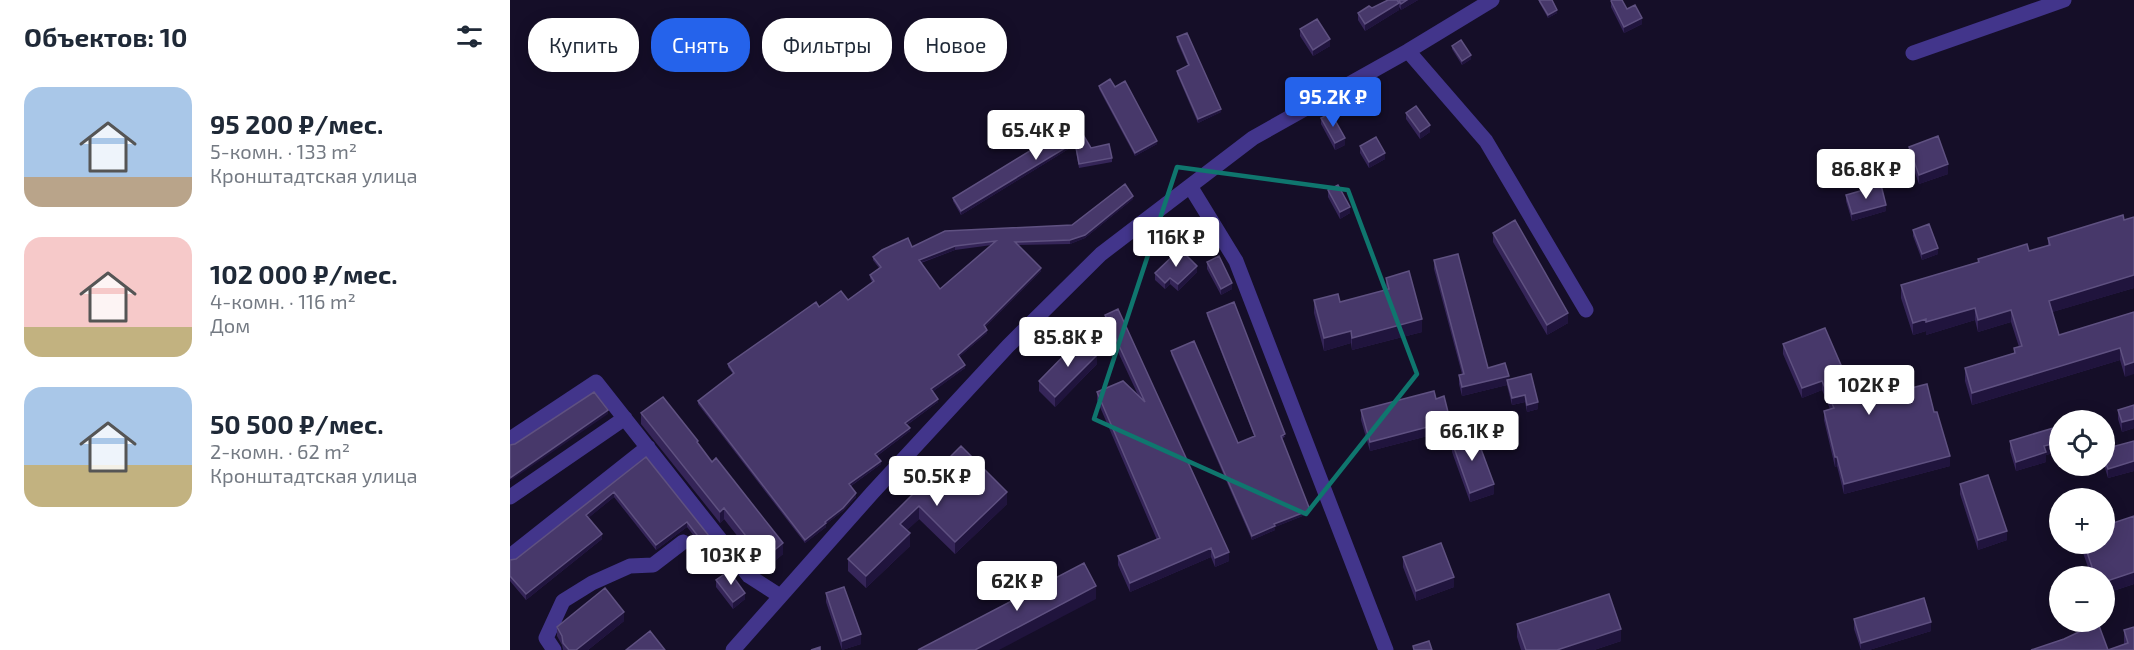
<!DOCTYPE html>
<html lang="ru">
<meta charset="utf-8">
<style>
body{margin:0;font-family:"Exo 2",sans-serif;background:#f6f6f7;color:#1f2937;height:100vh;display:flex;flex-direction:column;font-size:22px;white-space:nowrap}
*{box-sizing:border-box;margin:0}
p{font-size:20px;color:#747a83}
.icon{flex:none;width:33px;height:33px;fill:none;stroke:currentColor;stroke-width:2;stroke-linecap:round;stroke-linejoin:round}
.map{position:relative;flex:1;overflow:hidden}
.sheet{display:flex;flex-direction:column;background:#fff;width:510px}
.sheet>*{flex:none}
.banner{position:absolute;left:18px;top:18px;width:570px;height:54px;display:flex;gap:12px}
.buttons{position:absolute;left:1539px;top:410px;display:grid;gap:12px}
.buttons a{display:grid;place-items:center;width:66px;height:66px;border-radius:50%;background:#fff;box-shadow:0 3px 15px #0003;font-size:30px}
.price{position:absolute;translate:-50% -51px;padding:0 14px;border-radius:6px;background:#fff;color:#222;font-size:20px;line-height:39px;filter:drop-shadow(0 2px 3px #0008)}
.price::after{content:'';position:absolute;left:50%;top:36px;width:18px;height:14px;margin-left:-9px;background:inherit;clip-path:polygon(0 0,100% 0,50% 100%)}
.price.active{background:#2563eb;color:#fff}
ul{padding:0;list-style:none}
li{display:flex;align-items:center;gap:18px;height:150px;padding:0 24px}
li span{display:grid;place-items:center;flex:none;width:168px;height:120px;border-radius:18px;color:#555}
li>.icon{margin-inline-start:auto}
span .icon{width:72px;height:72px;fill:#fffc;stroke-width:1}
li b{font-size:26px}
h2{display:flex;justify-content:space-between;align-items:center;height:72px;padding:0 24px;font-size:26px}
.chip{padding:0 21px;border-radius:24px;background:#fff;box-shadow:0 3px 15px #0003;font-size:21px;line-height:54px}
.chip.active{background:#2563eb;color:#fff}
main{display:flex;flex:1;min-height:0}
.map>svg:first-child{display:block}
</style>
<main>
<section class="sheet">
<h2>Объектов: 10<svg class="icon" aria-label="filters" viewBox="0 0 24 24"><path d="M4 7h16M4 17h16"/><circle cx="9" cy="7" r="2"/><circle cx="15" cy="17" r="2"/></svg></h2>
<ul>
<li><span style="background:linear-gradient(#a9c7e8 75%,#b9a48a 0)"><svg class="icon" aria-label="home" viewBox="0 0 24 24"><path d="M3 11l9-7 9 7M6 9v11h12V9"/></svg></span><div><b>95 200 ₽/мес.</b><p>5-комн. · 133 m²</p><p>Кронштадтская улица</p></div></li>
<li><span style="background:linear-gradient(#f6c9c9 75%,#c2b280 0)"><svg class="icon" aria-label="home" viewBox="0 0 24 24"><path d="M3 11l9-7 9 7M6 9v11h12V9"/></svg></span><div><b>102 000 ₽/мес.</b><p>4-комн. · 116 m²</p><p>Дом</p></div></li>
<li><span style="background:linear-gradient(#a9c7e8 65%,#c2b280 0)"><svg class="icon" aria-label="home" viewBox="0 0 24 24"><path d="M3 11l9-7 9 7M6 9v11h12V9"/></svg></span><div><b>50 500 ₽/мес.</b><p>2-комн. · 62 m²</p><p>Кронштадтская улица</p></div></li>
</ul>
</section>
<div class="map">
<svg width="1624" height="650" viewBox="0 0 1624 650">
<rect width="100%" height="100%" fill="#150e28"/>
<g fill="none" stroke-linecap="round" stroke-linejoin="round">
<path stroke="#42358b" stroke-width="15" d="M898,51L976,141L1076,310
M1403,53L1554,0
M680,186L726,261L876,650
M0,439L86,382L239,576L270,596
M0,497L115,418
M0,556L138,447
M44,650L36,638L53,601L82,583L120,566L143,565L173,542
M223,650L363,492L498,346L591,254L743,138L898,51L982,0"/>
</g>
<path fill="#352558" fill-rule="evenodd" d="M878,0H908L891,10L889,7V10L855,31L848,20V13L862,8Z
M1029,0H1042L1047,13L1038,18L1029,2Z
M1101,1L1117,9L1132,24L1114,33L1101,7Z
M790,29L820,46L803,56L790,36Z
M667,37L711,112L688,123L667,74V71L678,66L667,41Z
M942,46L961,59L952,65L942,49Z
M589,86L605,87L647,144L625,156L589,89Z
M896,113L920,132L910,139L896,119Z
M811,118L835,145L825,150L811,124Z
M548,120L581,148L602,158V162L569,168L565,145L451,215L443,201V198L552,131L548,124Z
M850,146L875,159L859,168L850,153Z
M1399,147L1438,174L1409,184L1399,156Z
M818,190L840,213L830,219L818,197Z
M1336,195L1376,211L1342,221L1336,201Z
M623,199L575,238L560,244L508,245L531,271L475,327L477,333L449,357L455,368L422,392L428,402L397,425L400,431L367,456L371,464L341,486L346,497L333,511L316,524V527L295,543L188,404V401L223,374L218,367V364L309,307L338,300L362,282L360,278V275L369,268L363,260V257L402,247L562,225ZM482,245L430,289L411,263L445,250Z
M1624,217V288L1542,312L1549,335L1624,312L1615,377L1610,360L1462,405L1455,381V368L1504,353V348L1509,347L1501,322L1468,332L1465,320L1416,335V331L1403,335L1391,298V285L1468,262V259L1519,251L1538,246V238Z
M1403,230L1428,254L1412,260L1403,236Z
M983,233L1058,323L1037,335L983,242Z
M924,260L978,368L999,380L1028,409L1017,412L1015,402L1002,405L997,385L952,396L949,384V375L952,374L924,269Z
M697,262L722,289L711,295L697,269Z
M687,272L668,291L660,284L655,289L645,280V273Z
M876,278L912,332L842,350L841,343L814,351L804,313V300L830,302L876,290Z
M697,313L775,437L772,438L800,513L765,527V530L742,540L661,354V351L728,443L744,436L697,316Z
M595,315L719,561L705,567L701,557L620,592L608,565V556L647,540L587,400V392L628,395L595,324Z
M1273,344L1347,402L1424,412L1440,466L1334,494L1327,466L1325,467L1314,420V411L1320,409L1312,390L1292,398L1273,354Z
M587,364L545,407L529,391V381Z
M926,399L939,425L933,427V432L860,451L851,420V410Z
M1624,405V428L1612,432L1608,419V410Z
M131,413L188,444L273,554L254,570L214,519L210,523L131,424Z
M1550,426V451L1536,455V462L1506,471L1500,451V441Z
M942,438L984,494L960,502L942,452Z
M1624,441V471L1598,478L1594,465V449Z
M451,446L497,504L445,554L409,519L397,530L400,546L356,588L338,571V559Z
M136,457L223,572L220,573L235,599L223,609L206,587V580L214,574L177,527L146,550L104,497L78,518L92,539L16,600L0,581V560L6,559Z
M1450,484L1497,540L1468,550L1450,494Z
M1624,516V584L1594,594V576H1581L1571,547V543H1594Z
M893,557L944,587L906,601L893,567Z
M316,593L351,644L332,650L316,602Z
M1344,619L1421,631L1359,650H1351L1344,629Z
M114,621L78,650H53L52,645L47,636V627Z
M1007,624L1111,641L1084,650H1011L1007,637Z
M1614,630L1624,650H1598L1614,644Z"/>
<path fill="#20143d" d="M897,0H908L891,10V4Z
M889,3V10L855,31V24Z
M1047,10V13L1038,18V15Z
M1132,18V24L1114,33V27Z
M820,39V46L803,56V50Z
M961,55V59L952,65V61Z
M711,109V112L688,123V119Z
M920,125V132L910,139V132Z
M835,138V145L825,150V143Z
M647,141V144L625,156V153Z
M565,142V145L451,215V211Z
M875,153V159L859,168V162Z
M1438,164V174L1409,184V175Z
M623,196V199L575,238L560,244V240Z
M1376,205V211L1342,221V214Z
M840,207V213L830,219V212Z
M445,246V250L409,263V260Z
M1428,248V254L1412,260V254Z
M687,266V272L668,291V284Z
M531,268V271L474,328V325Z
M1624,275V288L1539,313V301Z
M660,278V284L655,289V283Z
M722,283V289L711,295V289Z
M1465,308V320L1416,335V322Z
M1501,310V322L1468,332V320Z
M1058,313V323L1037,335V325Z
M912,319V332L842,350V338Z
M1416,319V331L1403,335V323Z
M477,330V333L448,358V355Z
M841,331V343L814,351V338Z
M1610,348V360L1462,405V393Z
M587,355V364L545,407V397Z
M1624,362V374L1615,377V365Z
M455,365V368L421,393V389Z
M999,376V385L997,380V385L952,396V387Z
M1312,381V390L1292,398V388Z
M1015,395V402L1002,405V398Z
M428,399V402L395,426V423Z
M1028,402V409L1017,412V405Z
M98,410V414L0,481V478Z
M939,416V425L933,427V432L860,451V442Z
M1624,419V428L1612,432V422Z
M400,428V431L365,457V454Z
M1550,442V451L1536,455V462L1506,471V462L1534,446Z
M1440,456V466L1334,494V484Z
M1325,457H1327V466L1325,467Z
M371,461V464L339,487V484Z
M1624,461V471L1598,478V469Z
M984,484V494L960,502V493Z
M104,492V497L76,520V515Z
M497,492V504L445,554V542Z
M346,493V497L333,511L316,524V527L295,543V540Z
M409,506V519L390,537V524Z
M214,508V519L210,523V512Z
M800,510V513L765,527V530L742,540V536L764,524Z
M177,522V527L146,550V545Z
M1497,531V540L1468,550V540Z
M400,533V546L356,588V576Z
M92,534V539L16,600V594Z
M273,543V554L254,570V559Z
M701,548V557L620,592V583Z
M719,552V561L705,567V558Z
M223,566V572L215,577V571Z
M1624,572V584L1594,594V582Z
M944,577V587L906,601V591Z
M586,586V599L489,650H465Z
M235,593V599L223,609V602Z
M114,612V621L78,650H66Z
M1421,622V631L1359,650H1351V643Z
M1111,629V641L1084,650H1047Z
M351,634V644L332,650V641Z"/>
<path fill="#47386a" stroke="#5f5181" stroke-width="1.5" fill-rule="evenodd" d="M878,0H887L889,3L855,24L848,13L859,6L862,8Z
M889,0H897L891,4Z
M1029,0H1042L1047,10L1038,15Z
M1102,0H1112L1117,9L1125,5L1132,18L1114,27L1101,1Z
M807,19L820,39L803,50L790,29Z
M677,33L711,109L688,119L667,71L679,65L667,37Z
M951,40L961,55L952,61L942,46Z
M600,79L605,87L615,81L647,141L625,153L589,86Z
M906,106L920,125L910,132L896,113Z
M560,113L581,148L599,144L602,158L569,164L565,142L451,211L443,198L554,130L548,120Z
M821,113L835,138L825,143L811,118Z
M1428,136L1438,164L1409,175L1399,147Z
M866,137L875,153L859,162L850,146Z
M615,184L623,196L575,235L560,240L505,242L531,268L474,325L477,330L448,355L455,365L421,389L428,399L395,423L400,428L365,454L371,461L339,484L346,493L333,508L315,522L316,523L295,540L188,401L224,373L218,364L306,302L309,307L331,291L338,300L364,281L360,275L371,267L363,257L372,250L398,238L402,247L435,231L562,225ZM486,241L430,289L409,260L445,246Z
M828,185L840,207L830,212L818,190Z
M1371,185L1376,205L1342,214L1336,195Z
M1613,215L1614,220L1624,217V275L1539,301L1549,335L1624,312V362L1615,365L1610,348L1462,393L1455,368L1505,353L1504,348L1512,346L1501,310L1468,320L1465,308L1416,322V319L1403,323L1391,285L1469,262L1468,259L1517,244L1519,251L1540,245L1538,238Z
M1005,220L1058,313L1037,325L983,233Z
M1419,224L1428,248L1412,254L1403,230Z
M670,249L687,266L668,284L660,278L655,283L645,273Z
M948,254L978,368L995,363L999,376L952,387L949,375L954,374L924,260Z
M709,256L722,283L711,289L697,262Z
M899,271L912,319L842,338L841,331L814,338L804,300L828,294L830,302L879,289L876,278Z
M724,302L775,434L771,436L800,510L764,524L765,526L742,536L661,351L684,341L728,443L745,436L697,313Z
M608,309L719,552L705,558L701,548L620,583L608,556L650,538L587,392L613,381L635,402L595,315Z
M1315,328L1347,402L1417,384L1424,412H1427L1440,456L1334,484L1327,457H1325L1314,411L1324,408L1312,381L1292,388L1273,344Z
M571,338L587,355L545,397L529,381Z
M1021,374L1028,402L1017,405L1015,395L1002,398L997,380Z
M924,391L926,399L934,396L939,416L932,418L933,423L860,442L851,410Z
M84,392L98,410L0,478V445L5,444Z
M153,397L188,441L187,442L202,462L206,458L273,543L254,559L214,508L210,512L131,413Z
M1624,405V419L1612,422L1608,410Z
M1581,416L1582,420H1568Z
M1550,426V442L1534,446L1536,452L1506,462L1500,441Z
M964,430L984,484L960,493L942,442V438Z
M1624,441V461L1598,469L1594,458V449Z
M451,446L497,492L445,542L409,506L390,524L400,533L356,576L338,559Z
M136,457L223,566L215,571L177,522L146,545L104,492L76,515L92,534L16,594L0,576V560L6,559Z
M1478,475L1497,531L1468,540L1450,484Z
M1624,516V572L1594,582V576H1585L1574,543H1594V526Z
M931,543L944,577L906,591L893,557Z
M574,563L586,586L465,650H408Z
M219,571L235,593L223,602L206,580Z
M334,587L351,634L332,641L316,593Z
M95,588L114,612L66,650H59L53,643L52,636L47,627Z
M1099,594L1111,629L1047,650H1016L1007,624Z
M1414,598L1421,622L1351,643L1344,619Z
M1588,623L1598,650L1618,643L1614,630L1624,627V650H1521L1554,639Z
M140,631L155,650H116Z
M919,641L922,650H904L903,646Z
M310,647V650H301Z"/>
<path fill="none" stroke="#0f766e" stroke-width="4.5" stroke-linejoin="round" d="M667,167L838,190L907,374L796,514L584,419Z"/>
</svg>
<div class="buttons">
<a><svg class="icon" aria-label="locate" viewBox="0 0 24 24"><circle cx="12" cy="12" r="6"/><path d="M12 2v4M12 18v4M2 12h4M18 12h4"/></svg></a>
<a>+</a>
<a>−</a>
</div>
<b class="price active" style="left:823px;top:128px">95.2K ₽</b>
<b class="price" style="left:526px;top:161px">65.4K ₽</b>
<b class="price" style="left:1356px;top:200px">86.8K ₽</b>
<b class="price" style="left:666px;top:268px">116K ₽</b>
<b class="price" style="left:558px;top:368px">85.8K ₽</b>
<b class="price" style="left:1359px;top:416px">102K ₽</b>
<b class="price" style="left:962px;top:462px">66.1K ₽</b>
<b class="price" style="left:427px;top:507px">50.5K ₽</b>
<b class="price" style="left:221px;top:586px">103K ₽</b>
<b class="price" style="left:507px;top:612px">62K ₽</b>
<div class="banner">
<a class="chip">Купить</a>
<a class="chip active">Снять</a>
<a class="chip">Фильтры</a>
<a class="chip">Новое</a>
</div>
</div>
</main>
